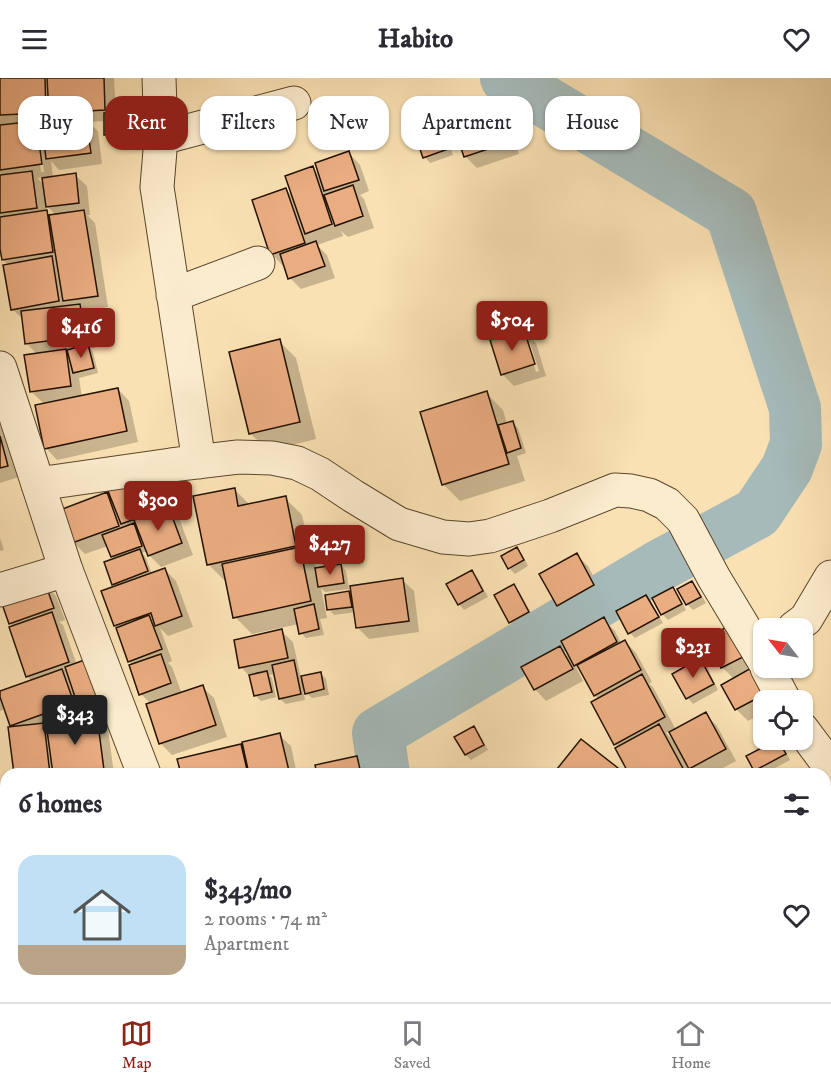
<!DOCTYPE html>
<meta charset="utf-8">
<style>
body{margin:0;font-family:"IM FELL DW Pica",serif;background:#f2f2f3;color:#2b2b33;height:100vh;display:flex;flex-direction:column;font-size:22px;white-space:nowrap}
*{box-sizing:border-box;margin:0}
p{font-size:20px;color:#7c7c81}
.icon{flex:none;width:33px;height:33px;fill:none;stroke:currentColor;stroke-width:2;stroke-linecap:round;stroke-linejoin:round}
.map{position:relative;flex:1;overflow:hidden}
.drawer{position:absolute;left:0px;top:690px;width:831px;height:234px;display:flex;flex-direction:column;background:#fff;border-radius:18px 18px 0 0;box-shadow:0 2px 4px #0004}
.drawer>*{flex:none}
.banner{position:absolute;left:18px;top:18px;width:795px;height:54px;display:flex;gap:12px}
.needle{width:39px;rotate:301deg}
.controls{position:absolute;left:753px;top:540px;display:grid;gap:12px}
.controls a{display:grid;place-items:center;width:60px;height:60px;border-radius:12px;background:#fff;box-shadow:0 2px 4px #0004;font-size:30px}
.price{position:absolute;translate:-50% -51px;padding:0 14px;border-radius:6px;background:#8f2418;color:#fff;font-size:20px;line-height:39px;filter:drop-shadow(0 2px 3px #0008)}
.price::after{content:'';position:absolute;left:50%;top:36px;width:18px;height:14px;margin-left:-9px;background:inherit;clip-path:polygon(0 0,100% 0,50% 100%)}
.price.selected{background:#222;color:#fff}
ul{padding:0;list-style:none}
li{display:flex;align-items:center;gap:18px;height:150px;padding:0 18px}
li+li{border-top:2px solid #e1e1e2}
li span{display:grid;place-items:center;flex:none;width:168px;height:120px;border-radius:18px;color:#555}
li>.icon{margin-inline-start:auto}
span .icon{width:72px;height:72px;fill:#fffc;stroke-width:1}
li b{font-size:26px}
h2{display:flex;justify-content:space-between;align-items:center;height:72px;padding:0 18px;font-size:26px}
.tag{padding:0 21px;border-radius:18px;background:#fff;box-shadow:0 2px 4px #0004;font-size:21px;line-height:54px}
.tag.selected{background:#8f2418;color:#fff}
header{display:flex;justify-content:space-between;align-items:center;height:78px;padding:0 18px;background:#fff;font-size:27px;font-weight:800}
.tab-bar{display:flex;justify-content:space-around;align-items:center;height:84px;border-top:2px solid #e1e1e2;background:#fff;font-size:16px;color:#7c7c81}
.tab-bar a{display:grid;justify-items:center;gap:3px}
.tab-bar .selected{color:#8f2418}
.map>svg:first-child{display:block}
</style>
<header><svg class="icon" aria-label="menu" viewBox="0 0 24 24"><path d="M4 6h16M4 12h16M4 18h16"/></svg>Habito<svg class="icon" aria-label="heart" viewBox="0 0 24 24"><path d="M12 20l-8-8c-3-5 5-10 8-4 3-6 11-1 8 4z"/></svg></header>
<div class="map">
<svg width="831" height="924" viewBox="0 0 831 924">
<rect width="100%" height="100%" fill="#fae1b3"/>
<filter id="stains"><feTurbulence type="fractalNoise" baseFrequency=".00333" numOctaves="4"/><feColorMatrix values="0 0 0 0 .2 0 0 0 0 .09 0 0 0 0 .02 0 0 0 .5 -.17"/></filter>
<radialGradient id="worn" r=".72"><stop offset=".6" stop-color="#630" stop-opacity="0"/><stop offset="1" stop-color="#630" stop-opacity=".3"/></radialGradient>
<path fill="#0003" fill-rule="evenodd" d="M0,0H114L116,36H126L131,42L132,61H111L106,56L105,43L88,44L98,53L102,86L59,92L51,83L53,100L75,97L87,108L90,137H87L95,145L108,229L85,233L91,239L95,270H90L93,274L98,295L79,300L82,319L118,311L129,323L138,364L57,382L46,370L45,327L31,313L38,277L26,265L24,242L12,231L9,187L3,182L0,160V98H3L0,95ZM36,55H39L44,94H41ZM44,99L45,108L37,100ZM46,127L56,137L50,138L47,135Z
M496,29L507,41L519,76L477,90L465,78Z
M437,41L442,47L453,77L430,85L425,79Z
M349,75L360,87L369,113L360,117L364,121L374,150L348,159L341,153L343,158L317,167L327,177L335,200L301,211L290,200L286,187L283,188L272,176L286,112L294,119L313,90L321,99Z
M524,253L536,265L546,298L514,308L502,296ZM527,265H530L539,293L536,294Z
M279,263L296,280L316,361L268,373L251,356Z
M486,315L503,332L507,346L512,344L518,350L526,375L517,378L525,403L460,423L443,406Z
M0,347L6,354L19,399L0,405Z
M145,401L157,413L164,433L169,431L180,443L193,477L161,489L149,477L147,473L142,475L145,478L152,496L164,491L176,503L193,549L168,558L160,550L172,583L168,585L172,589L182,616L202,609L214,620L227,659L172,677L160,665L151,626L141,616L133,587L129,583L117,550L115,548L117,509L114,506L115,482L112,478L108,468L85,476L74,465L107,416L114,423Z
M234,411L250,427L285,420L302,437L312,483L316,488L317,491L341,487L346,493L349,511L325,514L321,510L327,540L320,541L324,557L306,560L301,555L299,546L252,556L235,539L227,503H225L208,486Z
M0,460L4,472L0,473Z
M517,471L522,476L528,488L515,496L509,490Z
M576,477L588,488L604,519L569,539L558,527Z
M471,493L477,499L488,519L464,532L459,526Z
M402,502L414,513L419,554L369,561L358,550L356,534L334,537L329,531L349,515L354,519Z
M692,504L697,510L706,525L693,532L687,526Z
M45,506L56,518L65,542L59,544L63,547L77,587L113,630L91,638L82,630L85,637L73,641V642L97,639L108,651L114,696H16L15,650L11,647L6,631L0,633V613L1,614L32,603L28,599L11,550L14,549L10,545Z
M514,508L519,513L533,539L515,549L510,544Z
M672,511L678,517L686,532L668,542L663,537L654,521Z
M646,519L651,524L663,545L635,560L630,555Z
M603,541L615,553L621,565L625,563L636,575L652,604L649,606L653,609L676,652L705,636L717,648L736,683L712,696H696L686,685L690,696H631L619,670L615,666L599,621L595,618L582,594L575,587L583,603L546,623L535,611L560,570L572,582ZM670,653L676,664H675L666,655Z
M730,548L775,622H764V634L748,643L736,631L723,607L734,601L723,590L707,561Z
M281,553L293,564L301,600L320,595L326,601L329,617L312,620L303,612L305,622L286,626L280,621L275,596L269,597L272,600L276,619L261,623L255,617L251,600L241,589Z
M700,582L706,587L718,612L693,626L688,620L674,596Z
M474,650L479,655L488,672L471,682L466,677Z
M279,657L291,668L297,696H182L179,682L244,667Z
M784,662H802L806,666L793,672Z
M778,663L783,668L790,682L764,696H759L755,692Z
M356,679L368,691L369,696H318Z
M616,691L622,696H554Z
M745,691L750,696H736Z
M6,717V917L0,911V718Z
M828,827L831,830V909L827,905L825,906V828Z
M55,918H130V924H56Z
M192,918H304V924H196Z
M545,918H658L664,924H543Z"/>
<g fill="none" stroke-linecap="round" stroke-linejoin="round">
<path stroke="#a5bab9" stroke-width="52" d="M384,696L378,655L657,489L757,435L787,390L796,366L795,330L731,135L506,0
M416,918L417,924"/>
</g>
<path fill="#eaac81" stroke="#241202" stroke-width="1.5" d="M0,0H45L46,35L0,37Z
M47,0H104L105,32L49,35Z
M496,28L509,64L464,79L452,43Z
M126,34L127,56L104,57V35Z
M86,40L91,75L46,81L42,46Z
M437,40L448,71L423,80L412,48Z
M36,43L42,86L0,92V47Z
M349,73L359,102L324,113L315,85Z
M313,88L332,146L305,156L285,98Z
M32,93L37,130L0,135V97Z
M76,95L79,125L46,129L42,100Z
M353,107L363,138L335,148L324,117Z
M286,110L305,165L270,177L252,122Z
M47,132L53,174L2,182L0,171V139Z
M84,132L98,218L63,223L49,137Z
M316,163L325,188L288,201L280,176Z
M52,178L59,223L11,232L3,187Z
M80,226L85,258L25,266L21,233Z
M524,252L535,286L501,297L490,262Z
M280,261L300,344L249,356L229,274Z
M88,266L94,290L73,295L67,272Z
M66,271L71,308L30,314L24,277Z
M118,310L127,353L44,371L35,327Z
M487,313L509,386L442,407L420,334Z
M513,343L521,370L507,375L498,347Z
M0,358L8,388L0,390Z
M145,399L158,433L121,446L108,413Z
M235,410L238,428L286,418L296,468L207,487L193,418Z
M107,414L119,448L72,465L60,432Z
M169,430L182,465L148,478L134,442Z
M134,445L142,468L111,479L102,457Z
M300,469L311,523L233,540L222,486Z
M517,469L524,482L508,491L501,478Z
M140,471L148,493L112,507L104,484Z
M577,475L594,507L557,528L539,496Z
M341,486L344,505L318,509L315,490Z
M165,490L182,538L155,548L151,535L114,548L101,513Z
M472,492L483,513L458,527L446,506Z
M403,500L409,543L356,550L350,508Z
M692,503L701,519L686,527L677,511Z
M45,505L54,530L9,546L0,520Z
M514,506L529,534L509,545L494,517Z
M673,509L682,526L661,537L652,520Z
M349,513L352,529L327,532L325,517Z
M646,517L659,539L628,556L616,533Z
M314,526L319,551L299,556L294,531Z
M52,534L69,584L26,599L9,549Z
M149,537L162,571L128,584L116,550Z
M604,539L617,564L574,588L561,563Z
M731,547L747,577L721,590L705,560Z
M282,551L288,580L239,590L234,562Z
M625,562L641,592L594,618L577,587Z
M560,568L573,591L534,612L521,589Z
M161,576L171,605L139,617L129,587Z
M90,580L103,618L78,628L65,589Z
M700,580L714,606L686,621L672,596Z
M294,582L301,616L279,621L272,587Z
M753,589L767,615L735,632L721,607Z
M62,591L74,625L10,648L0,619V613Z
M267,593L272,614L254,618L249,597Z
M321,594L324,611L305,616L301,598Z
M642,596L665,639L614,667L591,624Z
M203,607L216,647L159,666L146,626Z
M706,634L726,671L689,691L669,654Z
M97,638L104,692L74,696H53L46,645Z
M44,645L50,696H14L8,649Z
M659,646L686,696H629L615,670Z
M474,648L484,667L465,677L454,659Z
M280,655L289,693L277,696H249L242,664Z
M581,661L618,690L612,696H553Z
M777,662H778L786,676L754,693L746,678Z
M241,666L248,696H181L177,681Z
M357,678L361,696H317L315,687Z
M6,715V760L0,761V716Z
M6,762V819L0,820V763Z
M6,823V860L5,861L0,824Z
M828,825L831,831V852L825,855V826Z
M831,855V898L825,901V858Z
M0,864H6V906L0,907Z
M53,918H115L116,924H54Z
M190,918H254V922L190,920Z
M256,918H293L292,924H256Z
M543,918H584L582,924H541Z
M587,918H646L644,924H584Z"/>
<g fill="none" stroke-linecap="round" stroke-linejoin="round">
<defs>
<path id="minor" d="M159,0L161,60L157,109L199,384
M161,60L294,25
M173,217L258,185
M38,406L171,387L238,379L272,380L297,385L320,396L353,418L399,446L443,459L469,461L490,458L550,438L615,412L631,413L649,417L667,426L683,442L714,500L764,583
M0,512L66,492
M794,550L806,541L831,499
M767,590L784,622
M802,651L831,690
M665,918L672,924
M815,918L816,924
M756,924L789,918"/>
<path id="tertiary" d="M0,290L66,492L144,696
M168,924V918"/>
</defs>
<use href="#minor" stroke="#5a462e" stroke-width="35"/>
<use href="#tertiary" stroke="#5a462e" stroke-width="35"/>
<use href="#minor" stroke="#fcecce" stroke-width="33"/>
<use href="#tertiary" stroke="#fcecce" stroke-width="33"/>
</g>
<rect width="100%" height="100%" filter="url(#stains)"/>
<rect width="100%" height="100%" fill="url(#worn)"/>
</svg>
<div class="controls">
<a><svg class="needle" viewBox="-14 -14 28 28"><path d="M0-13l5 13h-10z" fill="#e53935"/><path d="M0 13l5-13h-10z" fill="#7c7c81"/></svg></a>
<a><svg class="icon" aria-label="locate" viewBox="0 0 24 24"><circle cx="12" cy="12" r="6"/><path d="M12 2v4M12 18v4M2 12h4M18 12h4"/></svg></a>
</div>
<b class="price" style="left:512px;top:274px">$504</b>
<b class="price" style="left:81px;top:281px">$416</b>
<b class="price" style="left:158px;top:454px">$300</b>
<b class="price" style="left:330px;top:498px">$427</b>
<b class="price" style="left:693px;top:601px">$231</b>
<b class="price selected" style="left:75px;top:668px">$343</b>
<div class="banner">
<a class="tag">Buy</a>
<a class="tag selected">Rent</a>
<a class="tag">Filters</a>
<a class="tag">New</a>
<a class="tag">Apartment</a>
<a class="tag">House</a>
</div>
<section class="drawer">
<h2>6 homes<svg class="icon" aria-label="filters" viewBox="0 0 24 24"><path d="M4 7h16M4 17h16"/><circle cx="9" cy="7" r="2"/><circle cx="15" cy="17" r="2"/></svg></h2>
<ul>
<li><span style="background:linear-gradient(#bfe0f5 75%,#b9a48a 0)"><svg class="icon" aria-label="home" viewBox="0 0 24 24"><path d="M3 11l9-7 9 7M6 9v11h12V9"/></svg></span><div><b>$343/mo</b><p>2 rooms · 74 m²</p><p>Apartment</p></div><svg class="icon" aria-label="heart" viewBox="0 0 24 24"><path d="M12 20l-8-8c-3-5 5-10 8-4 3-6 11-1 8 4z"/></svg></li>
</ul>
</section>
</div>
<nav class="tab-bar">
<a class="selected"><svg class="icon" aria-label="map" viewBox="0 0 24 24"><path d="M3 6l6-2 6 2 6-2v14l-6 2-6-2-6 2zM9 4v14M15 6v14"/></svg>Map</a>
<a><svg class="icon" aria-label="saved" viewBox="0 0 24 24"><path d="M7 4h10v16l-5-4-5 4z"/></svg>Saved</a>
<a><svg class="icon" aria-label="home" viewBox="0 0 24 24"><path d="M3 11l9-7 9 7M6 9v11h12V9"/></svg>Home</a>
</nav>
